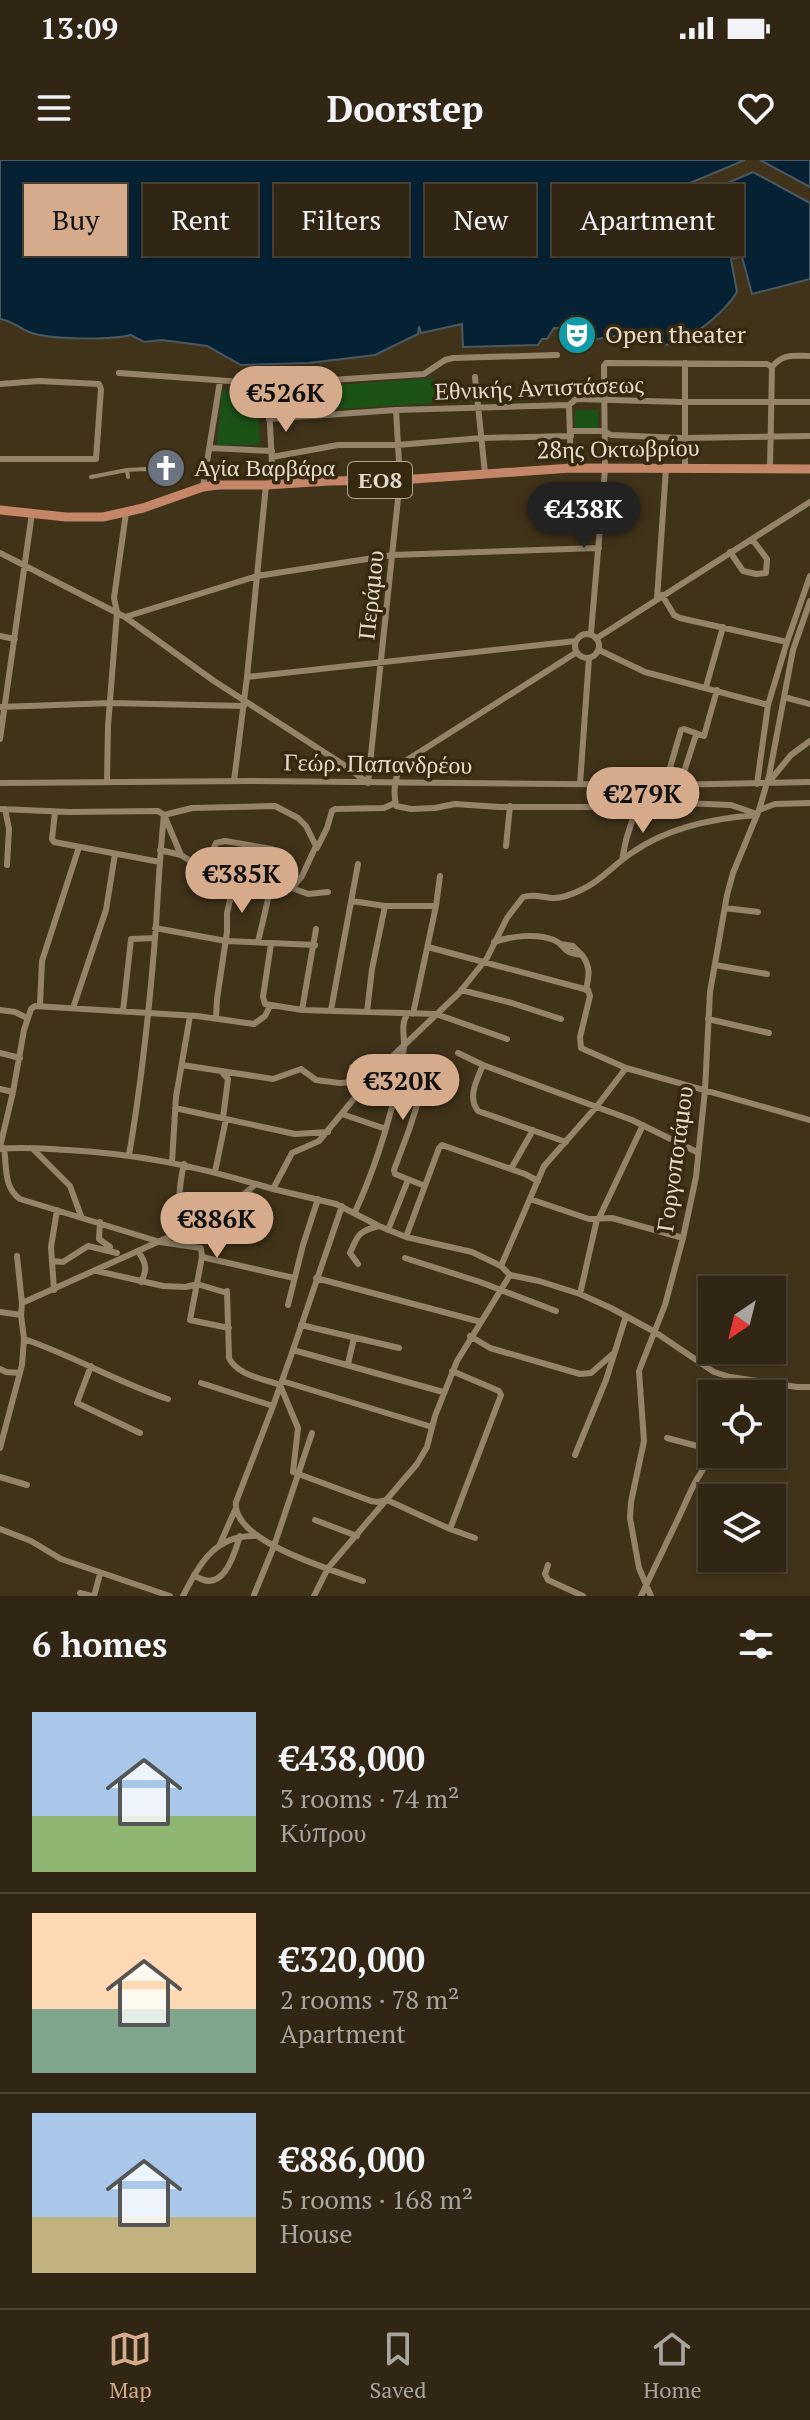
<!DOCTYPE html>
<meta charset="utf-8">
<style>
body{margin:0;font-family:"PT Serif",serif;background:#392e1d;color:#f1f3f6;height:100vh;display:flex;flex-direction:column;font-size:30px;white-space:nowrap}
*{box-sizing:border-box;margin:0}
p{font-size:26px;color:#a8a5a0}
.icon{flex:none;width:44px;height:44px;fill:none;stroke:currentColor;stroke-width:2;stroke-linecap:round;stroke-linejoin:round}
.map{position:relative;height:1436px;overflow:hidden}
.sheet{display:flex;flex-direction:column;background:#312614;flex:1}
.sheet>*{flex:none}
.hud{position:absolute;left:24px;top:24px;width:762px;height:72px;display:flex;gap:16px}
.needle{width:52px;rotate:215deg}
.tools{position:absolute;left:698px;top:1116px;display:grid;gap:16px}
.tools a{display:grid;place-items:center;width:88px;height:88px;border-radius:0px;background:#312614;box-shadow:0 2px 6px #0004,0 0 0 2px #4c4334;font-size:40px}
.price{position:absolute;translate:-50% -68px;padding:0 18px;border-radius:28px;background:#d6ab8b;color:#111;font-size:26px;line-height:52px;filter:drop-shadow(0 2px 4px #0008)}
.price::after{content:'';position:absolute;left:50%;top:48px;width:24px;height:18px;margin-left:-12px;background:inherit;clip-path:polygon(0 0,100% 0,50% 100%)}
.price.active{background:#222;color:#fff}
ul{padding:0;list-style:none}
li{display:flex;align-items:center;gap:24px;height:200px;padding:0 32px}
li+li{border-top:2px solid #4c4334}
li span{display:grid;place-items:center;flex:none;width:224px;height:160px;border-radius:0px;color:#555}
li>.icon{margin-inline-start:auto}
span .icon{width:96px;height:96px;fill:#fffc;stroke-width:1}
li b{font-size:34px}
h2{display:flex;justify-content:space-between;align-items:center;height:96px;padding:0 32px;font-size:34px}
.pill{padding:0 28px;border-radius:0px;background:#312614;box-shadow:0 2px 6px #0004,0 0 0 2px #4c4334;font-size:28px;line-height:72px}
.pill.active{background:#d6ab8b;color:#111}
.status{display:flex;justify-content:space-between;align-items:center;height:56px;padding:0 40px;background:#312614;direction:ltr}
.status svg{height:22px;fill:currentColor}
header{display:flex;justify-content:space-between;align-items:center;height:104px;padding:0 32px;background:#312614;font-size:36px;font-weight:800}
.menu{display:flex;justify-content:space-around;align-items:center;height:112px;border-top:2px solid #4c4334;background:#312614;font-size:22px;color:#a8a5a0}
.menu a{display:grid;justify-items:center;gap:4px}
.menu .active{color:#d6ab8b}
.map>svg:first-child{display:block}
</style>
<div class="status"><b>13:09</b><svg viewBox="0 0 49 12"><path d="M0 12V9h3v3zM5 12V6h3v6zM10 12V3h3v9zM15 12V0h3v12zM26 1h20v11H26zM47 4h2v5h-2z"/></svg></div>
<header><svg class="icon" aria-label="menu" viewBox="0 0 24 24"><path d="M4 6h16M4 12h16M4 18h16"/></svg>Doorstep<svg class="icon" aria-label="heart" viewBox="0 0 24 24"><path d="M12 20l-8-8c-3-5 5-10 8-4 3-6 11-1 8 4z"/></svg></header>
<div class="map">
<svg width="810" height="1436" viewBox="0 0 810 1436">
<rect width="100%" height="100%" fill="#41331a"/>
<path fill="#1b5316" d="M435,218L437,243L272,253L270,230Z
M222,231H258L260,285H217Z
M575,250H598V269L575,268Z"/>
<path fill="#072134" stroke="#495962" stroke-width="2" d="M0,0H745L666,33L660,79L673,81L679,44L753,12L810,43V119L752,134L742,97L731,99L737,132C724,153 685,187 659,185C649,184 658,183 648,180C641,177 638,179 631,173L597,179L589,174L592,168L572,156L565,168H554L547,179H542L538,185L463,187L462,164L421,173L419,166L418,174L375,195L309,203L241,205L207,186L162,180L144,182L131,175C111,180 48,180 29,172C19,168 11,160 0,159Z
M760,0H810V27Z"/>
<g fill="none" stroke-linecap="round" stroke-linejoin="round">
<path stroke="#958469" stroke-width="4" d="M127,310L145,309L168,313
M91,317L127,310L128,317"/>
<path stroke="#958469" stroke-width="6" d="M685,203V308
M119,213L268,224L424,214L445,200L453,198L557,195
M475,217L485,313
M0,224L39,221L99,224L101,229L96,299H0
M268,224L273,325
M569,245L571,308
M269,259L396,250L569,245L576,239L682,242H810
M570,271H604L611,275L681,278L810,276
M210,288L272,291
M272,297L338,285H397L482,278L571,276
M770,308L772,207C783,193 794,196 810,196
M203,327L220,221
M730,392L743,411L756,414L766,413L767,399L752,379
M0,393L125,457L214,521L347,607L368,623
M662,435L674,455L680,458L787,482
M657,439L666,309
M125,457L257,416L393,395L599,388
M591,473L605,309L604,206L606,203L767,204L772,207
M575 486a12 12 0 1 1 24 0a12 12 0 1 1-24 0Z
M0,476L15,479
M597,478L810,342
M599,490L645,512L768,545
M577,492L407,600C394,612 393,630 396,646L411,649L435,648L455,644L499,647H605L683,643L731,645L754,653
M247,517L576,481
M706,527L723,467
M784,537L810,544
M0,547L111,543L244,546
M0,579L32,353
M234,621L247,517L266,325
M107,622L108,566L117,452L114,438L126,353
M0,623L250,621L665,625L810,622
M368,623L400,320L396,250
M768,623L791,595L810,581
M580,624L589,498
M680,624L696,575
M757,624L768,545L787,482L810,416
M665,625L681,570L684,569L704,576L717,530
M0,649L70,652L158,651L164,655C160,692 158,729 156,766C150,843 142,920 129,995
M5,649L9,669L7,705
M759,650L775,644L810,643
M55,652L52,679L54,682L160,702
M506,686L510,646
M317,688L327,668L332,651L335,649L384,648L395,643
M160,690L181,695L228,725L270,724L292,728L308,734L328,732
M181,695L164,655L192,648L275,646L298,658L306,666L316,686L302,716L292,728
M622,700L626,680L637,645
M208,712L210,697L216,683L225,681L272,689C277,711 263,759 258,782
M352,741L385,746H436
M725,748L758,752
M155,768L226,781L315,785
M494,782C512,776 537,773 554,780C568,786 559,792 582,795C591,807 589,816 586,830
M271,784L263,837L265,844L302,850L436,854L507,879
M561,784L573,786L582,795
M428,787L588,830L590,836L580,877L581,888L626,908
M715,805L767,814
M461,830L512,843L561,859
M40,844L42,801L79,687
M73,848L106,750L115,694
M0,850L15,852L27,858
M302,850L316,769
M331,850L358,704
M123,851L131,779L155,778
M367,852L372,809L385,746
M413,854L436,746L440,716
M216,858L217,839L227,772V753L233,727
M708,859L769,873
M0,893L20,898
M458,893L483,905L632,960L697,992
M182,905L273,919L301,909L316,920L340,923L369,921
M483,905C477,920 467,937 478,951L566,982
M352,907C372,909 383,912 396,929
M222,912L228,919L223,958
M399,919L425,923
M0,929L13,932
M175,948L295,974L328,972
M342,954L386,969
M0,987L13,932L24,870L31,849L35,846L197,856L254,864L265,856L270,846
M4,988C7,1006 3,1027 20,1039L160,1082L201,1088L202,1097L190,1160L229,1168
M0,989C23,986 45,989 68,990C137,994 190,1005 256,1024
M33,989L70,1026L81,1056
M172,1002L176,937L190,856
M511,1009L533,970
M215,1012L226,959
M425,1026L395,1014L394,1010L409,970L427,914
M273,1029L336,1044L379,1066L406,1077L472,1092L501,1106L510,1115L539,1121L580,1134L611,1148L655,1172L714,1212L730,1217L797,1227H810
M530,1039L589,1059L612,1058L683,1078
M342,1046L293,1190L443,1232
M355,1052C374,1011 388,966 398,922C400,910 404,896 404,884C404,872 401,866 407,854
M599,1058L643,965
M100,1062L99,1079L110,1087
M388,1070L408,1020
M406,1077L439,988L442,985L525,1014L538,1021
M168,1079C182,1055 177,1030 184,1004
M138,1091C146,1103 148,1109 141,1122
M17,1096L22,1143
M202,1097L294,1118
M405,1098L480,1122L556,1151
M52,1101L63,1102L88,1086L117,1093
M358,1104L350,1093C358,1074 359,1071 379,1066
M501,1106L544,1006L597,946L626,908L810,960
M97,1111L163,1126L186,1127L197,1124L227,1133
M316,1118L481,1162
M54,1130L51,1087L57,1050
M227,1131L229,1198C237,1215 263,1219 280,1225L298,1268L293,1312L371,1341L378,1342L387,1340L450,1369L475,1378
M580,1134L597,1059
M288,1145L303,1085L318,1039
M0,1152L21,1155
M301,1165L399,1188
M470,1176L490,1188L580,1214L591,1213L614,1193
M24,1179C74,1196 119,1223 168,1239
M348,1204L354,1178
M91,1206L77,1243L140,1273
M0,1209L6,1212L20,1213
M282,1221L432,1267
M201,1223L273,1246L293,1190
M756,1234L762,1221
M273,1246L236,1342C231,1381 332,1410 363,1421
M667,1278L712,1290
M0,1288L22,1205L24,1179L21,1155L22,1143L209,1059L224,1051L256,1024L273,1029L292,993L319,981L377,911L459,833L487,798L507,758L523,737C535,733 543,738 554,738C564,738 575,733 583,729C603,720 615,703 633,692C669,667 714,658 757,655
M575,1295L606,1220L626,1156
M0,1317L27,1325
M315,1360L357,1376
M0,1369L31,1381L61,1399L170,1436
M450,1369L501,1235L499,1231L452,1211
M220,1384L235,1350
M548,1405L545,1414L548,1420L583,1436
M194,1415C223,1436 234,1395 240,1376
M80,1433L92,1436
M254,1435L274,1386L312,1273
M94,1436L100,1414
M183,1436C200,1403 215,1375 255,1376
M314,1436L328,1408L417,1304L427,1287L435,1256L457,1201L510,1115
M641,1436C653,1411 665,1386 677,1361C690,1334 694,1319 714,1294
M651,1436L639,1408L630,1358L631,1342L644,1281L639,1211L665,1145L683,1078L696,1017L705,930L710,832L727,735L733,713L759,650L769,616L793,490L810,441"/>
<path stroke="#c48568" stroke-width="9" d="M0,350L66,357H103L143,348L203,327L218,325H266L329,321L400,320L571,308L810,309"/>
</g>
<defs>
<symbol id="theatre-disc" viewBox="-11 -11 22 22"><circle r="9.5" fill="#0f9aa8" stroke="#37290f"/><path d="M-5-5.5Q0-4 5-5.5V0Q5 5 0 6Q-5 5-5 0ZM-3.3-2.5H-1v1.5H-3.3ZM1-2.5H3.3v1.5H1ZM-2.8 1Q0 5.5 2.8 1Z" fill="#fff"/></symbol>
<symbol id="church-disc" viewBox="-11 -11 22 22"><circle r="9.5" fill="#6b7280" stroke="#37290f"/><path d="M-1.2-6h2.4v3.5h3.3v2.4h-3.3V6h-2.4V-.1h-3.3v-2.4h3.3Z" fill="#fff"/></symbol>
</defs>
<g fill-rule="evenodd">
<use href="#theatre-disc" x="555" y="153" width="44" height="44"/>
<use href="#church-disc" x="144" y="286" width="44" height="44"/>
</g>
<g text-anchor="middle" stroke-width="7" stroke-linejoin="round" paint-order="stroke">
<rect fill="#37290f" stroke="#b0a693" stroke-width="2" x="348" y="302" width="64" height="36" rx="6"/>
<g font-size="22" font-weight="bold" fill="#e4dbcc">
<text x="380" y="328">ΕΟ8</text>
</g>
<g font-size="24" fill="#e4dbcc" stroke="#37290f" text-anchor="start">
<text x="605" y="183">Open theater</text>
<text x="194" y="316">Αγία Βαρβάρα</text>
</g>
<g font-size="24" fill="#e4dbcc" stroke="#37290f">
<text transform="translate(539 228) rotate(-2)" y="8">Εθνικής Αντιστάσεως</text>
<text transform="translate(618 289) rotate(-1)" y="8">28ης Οκτωβρίου</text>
<text transform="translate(371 435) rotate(-84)" y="8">Περάμου</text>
<text transform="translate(378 604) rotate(1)" y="8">Γεώρ. Παπανδρέου</text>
<text transform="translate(675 999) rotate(-82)" y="8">Γοργοποτάμου</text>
</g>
</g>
</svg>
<div class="tools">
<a><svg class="needle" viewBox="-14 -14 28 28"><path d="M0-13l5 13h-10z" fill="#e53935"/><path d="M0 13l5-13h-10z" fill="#a8a5a0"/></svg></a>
<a><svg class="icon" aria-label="locate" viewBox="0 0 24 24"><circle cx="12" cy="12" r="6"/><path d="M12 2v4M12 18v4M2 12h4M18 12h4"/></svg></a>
<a><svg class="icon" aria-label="layers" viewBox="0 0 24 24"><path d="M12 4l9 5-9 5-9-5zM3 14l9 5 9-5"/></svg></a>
</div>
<b class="price" style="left:286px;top:274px">€526K</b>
<b class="price active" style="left:584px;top:390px">€438K</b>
<b class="price" style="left:643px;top:675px">€279K</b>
<b class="price" style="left:242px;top:755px">€385K</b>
<b class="price" style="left:403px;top:962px">€320K</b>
<b class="price" style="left:217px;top:1100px">€886K</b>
<div class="hud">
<a class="pill active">Buy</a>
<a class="pill">Rent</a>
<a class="pill">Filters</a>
<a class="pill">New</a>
<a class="pill">Apartment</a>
</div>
</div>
<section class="sheet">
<h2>6 homes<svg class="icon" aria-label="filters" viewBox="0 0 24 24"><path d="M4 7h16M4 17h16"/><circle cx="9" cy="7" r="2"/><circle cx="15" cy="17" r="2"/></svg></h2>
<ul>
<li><span style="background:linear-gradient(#a9c7e8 65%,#8fb573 0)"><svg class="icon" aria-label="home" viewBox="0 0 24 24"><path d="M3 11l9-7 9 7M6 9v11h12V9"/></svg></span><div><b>€438,000</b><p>3 rooms · 74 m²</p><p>Κύπρου</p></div></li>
<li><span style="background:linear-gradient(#ffd9b3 60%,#7fa58c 0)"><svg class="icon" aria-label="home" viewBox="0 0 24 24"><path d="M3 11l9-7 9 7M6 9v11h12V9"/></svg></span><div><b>€320,000</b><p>2 rooms · 78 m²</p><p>Apartment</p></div></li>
<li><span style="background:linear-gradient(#a9c7e8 65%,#c2b280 0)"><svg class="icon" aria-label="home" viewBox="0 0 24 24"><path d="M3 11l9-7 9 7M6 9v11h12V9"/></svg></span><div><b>€886,000</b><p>5 rooms · 168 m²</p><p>House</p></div></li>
</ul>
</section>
<nav class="menu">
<a class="active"><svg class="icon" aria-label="map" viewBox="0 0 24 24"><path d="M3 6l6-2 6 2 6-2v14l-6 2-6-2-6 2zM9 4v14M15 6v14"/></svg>Map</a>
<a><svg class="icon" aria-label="saved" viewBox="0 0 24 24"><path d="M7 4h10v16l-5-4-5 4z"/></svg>Saved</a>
<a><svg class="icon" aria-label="home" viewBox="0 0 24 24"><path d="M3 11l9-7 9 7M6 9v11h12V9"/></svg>Home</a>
</nav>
